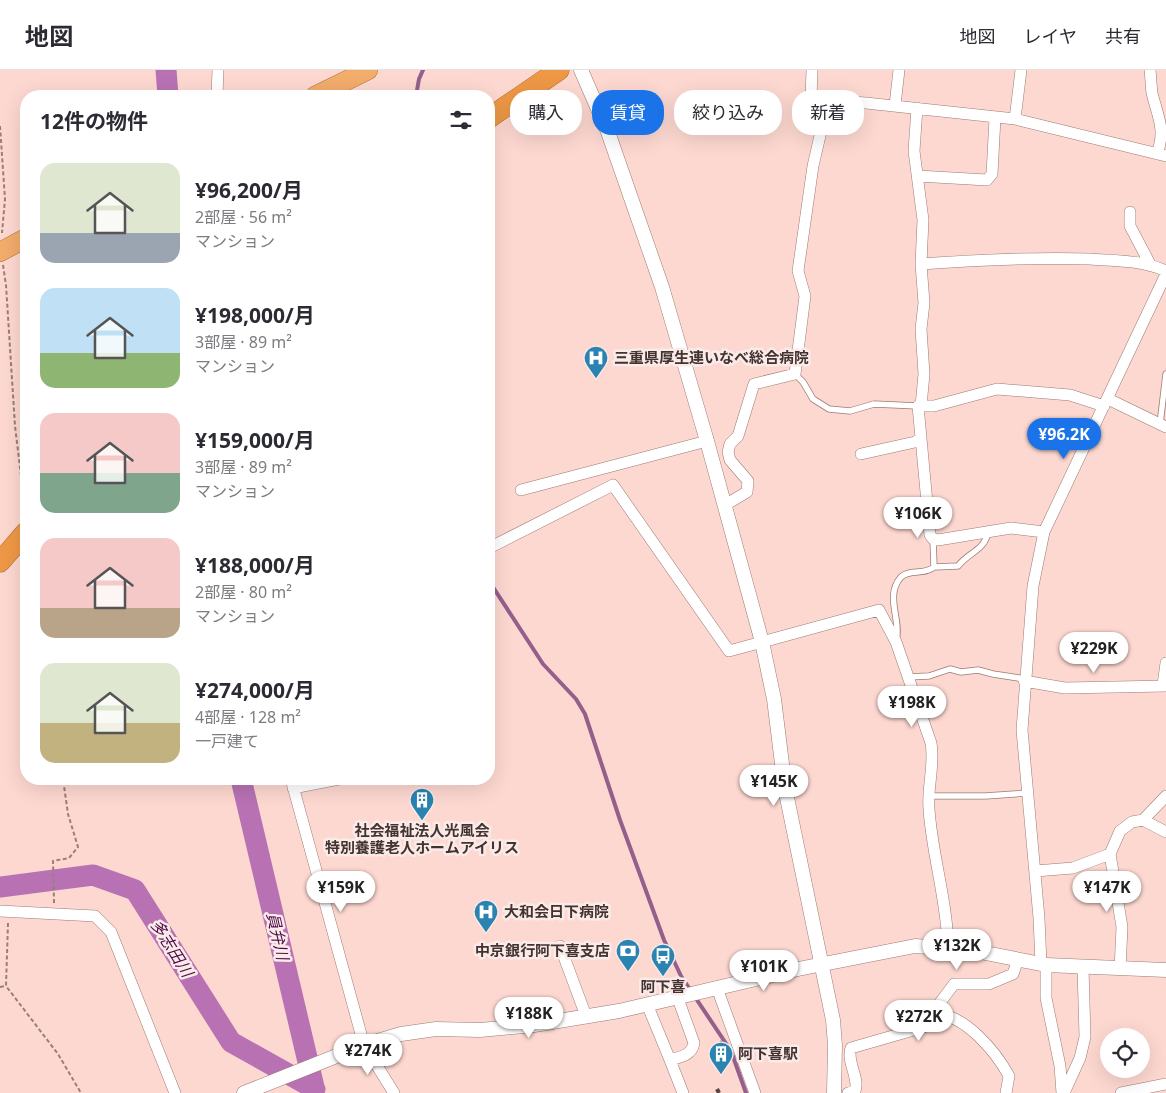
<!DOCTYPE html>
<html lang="ja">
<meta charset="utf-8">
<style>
body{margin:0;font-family:"Noto Sans","Noto Sans JP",sans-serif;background:#f2f2f3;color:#2b2b33;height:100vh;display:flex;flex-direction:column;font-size:19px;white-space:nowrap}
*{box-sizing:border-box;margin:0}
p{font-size:16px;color:#7c7c81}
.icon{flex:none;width:28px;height:28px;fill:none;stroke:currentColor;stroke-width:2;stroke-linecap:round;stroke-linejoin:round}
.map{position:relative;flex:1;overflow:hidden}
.side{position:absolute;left:20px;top:20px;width:475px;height:695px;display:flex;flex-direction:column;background:#fff;border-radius:20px;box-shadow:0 5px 20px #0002}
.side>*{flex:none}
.hud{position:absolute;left:510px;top:20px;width:475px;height:45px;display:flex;gap:10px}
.buttons{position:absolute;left:1100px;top:958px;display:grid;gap:10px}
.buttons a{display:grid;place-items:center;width:50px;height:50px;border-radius:50%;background:#fff;box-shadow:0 5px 20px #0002;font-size:25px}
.price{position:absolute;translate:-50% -42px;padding:0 11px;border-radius:18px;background:#fff;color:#222;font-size:16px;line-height:32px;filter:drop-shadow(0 1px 2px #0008)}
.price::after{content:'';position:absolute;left:50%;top:30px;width:15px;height:11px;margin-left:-8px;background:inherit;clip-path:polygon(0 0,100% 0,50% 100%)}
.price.on{background:#1a73e8;color:#fff}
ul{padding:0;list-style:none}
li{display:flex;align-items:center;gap:15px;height:125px;padding:0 20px}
li span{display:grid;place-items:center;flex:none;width:140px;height:100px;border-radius:15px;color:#555}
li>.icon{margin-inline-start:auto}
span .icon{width:60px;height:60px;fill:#fffc;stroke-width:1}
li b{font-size:21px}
h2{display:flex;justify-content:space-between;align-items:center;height:60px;padding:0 20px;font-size:21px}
.chip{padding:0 18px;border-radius:20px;background:#fff;box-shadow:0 5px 20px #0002;font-size:18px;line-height:45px}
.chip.on{background:#1a73e8;color:#fff}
header{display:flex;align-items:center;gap:30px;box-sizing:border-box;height:70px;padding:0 25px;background:#fff;border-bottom:1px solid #e1e1e2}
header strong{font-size:24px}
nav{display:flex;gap:28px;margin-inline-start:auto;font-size:18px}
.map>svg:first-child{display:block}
</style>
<header>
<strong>地図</strong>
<nav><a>地図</a><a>レイヤ</a><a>共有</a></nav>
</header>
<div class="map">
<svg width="1166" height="1023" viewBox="0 0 1166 1023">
<rect width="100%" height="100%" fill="#fdd8d0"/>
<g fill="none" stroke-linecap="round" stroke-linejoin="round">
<path stroke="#955f8c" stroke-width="4" d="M416,26L419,9L423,0
M489,511L543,594L576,629L585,644L620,750L664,870L681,906L731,981L746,1023"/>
<path stroke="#b872b4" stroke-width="21" d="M166,0L168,26
M241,709L314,1017
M0,817L93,805L135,820L231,972L315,1019"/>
<defs>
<path id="service" d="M795,304L803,312L813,329L829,339L850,341L874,334L918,336
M1160,354L1166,304
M934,497L958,496C969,482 985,480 988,462
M896,571C902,551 884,526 901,507C909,499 925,505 934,497L933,469
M907,607L929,606L950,599L961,602L978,600L993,604L1025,609
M930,726H985L1027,723"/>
<path id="minor" d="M812,0L811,29L866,33L1015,49L1166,86
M1150,0C1151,8 1151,16 1152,23C1158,48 1166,59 1157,84
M217,26L218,0
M895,35L899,0
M917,38L914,81L923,150L921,194L924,233L921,259L924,304L921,336
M1015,49L1021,0
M918,106L987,110L992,104L995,48
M1130,142V156L1150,194
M921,194C978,190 1033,187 1090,189C1117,191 1142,190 1166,201
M1108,329L1166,357
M861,384L915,372L920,369
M521,420L707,371
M725,435L747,422L748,411L730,390L728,382L730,374L738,366L754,314L795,304L805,226L798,201L813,96L828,31
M1044,462L1011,458L938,470L933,469L930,465L918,336H934L997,319L1070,325L1104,336
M489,478L613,415L729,581L879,540L896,572L931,673C935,695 927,717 929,739C932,785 947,830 948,877
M1024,611L1065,618L1166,616
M1163,615L1166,593
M291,709L364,975L394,1023
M293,718L339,709
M1143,750L1166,762
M1110,784L1122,857L1120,899
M1035,801L1073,798L1110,784L1120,761L1132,752L1143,750L1166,726
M0,841L95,846L111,862L175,1023
M560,876L586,946
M1041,894L1039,848L1022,660L1033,516L1044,462L1166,204
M1046,895V928L1060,996L1062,1023
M717,918L755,1023
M647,934L670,990C681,987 692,985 694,973L677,926
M934,944L936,938L954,914H989L1013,904L1018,889
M670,990L683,1023
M848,1023L855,1021C860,1008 846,992 851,978L924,957L934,944C964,943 996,982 1009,1006L1006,1023
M1064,1023L1080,988L1085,967L1083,898
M1121,1023L1166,1014"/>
<path id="tertiary" d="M581,0L608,62L662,217L707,371L762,572L774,629L785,718L833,950L835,975L834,1023
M244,1023L364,975L401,964L436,959L480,960L534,955L619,941L798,899L915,876L970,880L1046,895L1166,900"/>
<path id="trunk" d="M315,26L368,0
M0,182L26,168"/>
<path id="motorway" d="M489,48L559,0
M0,492L26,462"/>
</defs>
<use href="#service" stroke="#9c7a73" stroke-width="7"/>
<use href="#minor" stroke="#9c7a73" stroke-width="12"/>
<use href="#tertiary" stroke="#9c7a73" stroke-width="15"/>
<use href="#trunk" stroke="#b2753e" stroke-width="20"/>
<use href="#motorway" stroke="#b2753e" stroke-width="21"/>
<path stroke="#987f79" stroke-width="2" stroke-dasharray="4 2.5" stroke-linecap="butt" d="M0,56L5,129L2,163
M3,195L6,215L15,356L26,447
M54,833L53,791L69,788L78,777L68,744L63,709
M8,853L6,916L58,984L81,1023
M0,917L6,916
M715,979L724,968"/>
<use href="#service" stroke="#fff" stroke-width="5.5"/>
<use href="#minor" stroke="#fff" stroke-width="11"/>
<use href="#tertiary" stroke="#fff" stroke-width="14"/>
<use href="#trunk" stroke="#f2ac6b" stroke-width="19"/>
<use href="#motorway" stroke="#ee9846" stroke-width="20"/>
<path stroke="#574542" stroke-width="4" stroke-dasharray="9 9" stroke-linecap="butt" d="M717,1019L719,1023"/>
</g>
<defs>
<symbol id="hospital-pin" viewBox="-11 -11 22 30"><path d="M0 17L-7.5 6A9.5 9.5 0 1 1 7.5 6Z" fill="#2b83b1" stroke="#faebe8"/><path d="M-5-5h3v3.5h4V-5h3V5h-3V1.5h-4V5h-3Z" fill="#fff"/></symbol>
<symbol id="building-pin" viewBox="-11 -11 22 30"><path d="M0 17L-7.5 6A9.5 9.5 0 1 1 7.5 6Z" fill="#2b83b1" stroke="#faebe8"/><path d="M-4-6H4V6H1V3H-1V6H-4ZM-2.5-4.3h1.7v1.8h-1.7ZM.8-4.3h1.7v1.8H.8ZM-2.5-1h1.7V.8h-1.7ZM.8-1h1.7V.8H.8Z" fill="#fff"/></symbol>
<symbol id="bank-pin" viewBox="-11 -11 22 30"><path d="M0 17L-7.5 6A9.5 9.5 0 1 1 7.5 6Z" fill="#2b83b1" stroke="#faebe8"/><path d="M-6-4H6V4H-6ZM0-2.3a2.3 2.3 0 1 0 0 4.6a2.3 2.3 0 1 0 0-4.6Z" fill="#fff"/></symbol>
<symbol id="bus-pin" viewBox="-11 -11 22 30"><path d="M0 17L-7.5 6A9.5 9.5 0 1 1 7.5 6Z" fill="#2b83b1" stroke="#faebe8"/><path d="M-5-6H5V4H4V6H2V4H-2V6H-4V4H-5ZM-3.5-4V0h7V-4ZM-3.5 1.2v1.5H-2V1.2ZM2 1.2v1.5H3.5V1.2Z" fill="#fff"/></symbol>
</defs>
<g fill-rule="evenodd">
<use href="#hospital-pin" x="582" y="274" width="28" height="38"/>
<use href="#building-pin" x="408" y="716" width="28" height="38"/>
<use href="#hospital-pin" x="472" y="828" width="28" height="38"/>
<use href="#bank-pin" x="614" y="867" width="28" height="38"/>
<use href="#bus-pin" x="649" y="872" width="28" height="38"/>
<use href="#building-pin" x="707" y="970" width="28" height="38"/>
</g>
<g text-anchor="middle" stroke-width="5" stroke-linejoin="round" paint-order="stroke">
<g font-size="15" font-weight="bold" fill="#423330" stroke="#faebe8" text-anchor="start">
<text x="614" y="293">三重県厚生連いなべ総合病院</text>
<text x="422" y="766" text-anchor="middle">社会福祉法人光風会<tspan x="422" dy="17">特別養護老人ホームアイリス</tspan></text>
<text x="504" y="847">大和会日下病院</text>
<text x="610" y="886" text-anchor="end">中京銀行阿下喜支店</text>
<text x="663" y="922" text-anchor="middle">阿下喜</text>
<text x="738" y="989">阿下喜駅</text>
</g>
<g font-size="16" font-style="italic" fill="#4c0b4b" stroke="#faebe8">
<text transform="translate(278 866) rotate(77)" y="6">員弁川</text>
<text transform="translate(172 878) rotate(58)" y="6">多志田川</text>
</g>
</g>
</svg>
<div class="buttons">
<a><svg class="icon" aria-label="locate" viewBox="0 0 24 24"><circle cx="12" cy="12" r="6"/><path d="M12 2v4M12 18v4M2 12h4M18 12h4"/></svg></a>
</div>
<b class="price on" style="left:1064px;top:390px">¥96.2K</b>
<b class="price" style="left:918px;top:469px">¥106K</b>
<b class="price" style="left:1094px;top:604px">¥229K</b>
<b class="price" style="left:912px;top:658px">¥198K</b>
<b class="price" style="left:774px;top:737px">¥145K</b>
<b class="price" style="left:341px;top:843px">¥159K</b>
<b class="price" style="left:1107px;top:843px">¥147K</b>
<b class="price" style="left:957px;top:901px">¥132K</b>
<b class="price" style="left:764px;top:922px">¥101K</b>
<b class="price" style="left:529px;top:969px">¥188K</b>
<b class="price" style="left:919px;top:972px">¥272K</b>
<b class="price" style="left:368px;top:1006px">¥274K</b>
<div class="hud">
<a class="chip">購入</a>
<a class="chip on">賃貸</a>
<a class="chip">絞り込み</a>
<a class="chip">新着</a>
</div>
<section class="side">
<h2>12件の物件<svg class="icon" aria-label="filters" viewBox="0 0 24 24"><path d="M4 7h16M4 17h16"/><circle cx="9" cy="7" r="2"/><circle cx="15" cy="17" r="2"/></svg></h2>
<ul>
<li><span style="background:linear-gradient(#dfe7d0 70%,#9aa5b1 0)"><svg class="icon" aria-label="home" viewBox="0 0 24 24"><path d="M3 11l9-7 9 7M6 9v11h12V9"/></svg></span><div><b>¥96,200/月</b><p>2部屋 · 56 m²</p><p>マンション</p></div></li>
<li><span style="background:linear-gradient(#bfe0f5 65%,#8fb573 0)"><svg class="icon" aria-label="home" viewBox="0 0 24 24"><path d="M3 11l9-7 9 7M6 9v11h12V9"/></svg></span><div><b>¥198,000/月</b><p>3部屋 · 89 m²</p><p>マンション</p></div></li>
<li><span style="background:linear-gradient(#f6c9c9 60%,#7fa58c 0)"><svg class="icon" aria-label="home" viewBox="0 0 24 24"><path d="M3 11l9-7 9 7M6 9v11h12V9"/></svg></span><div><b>¥159,000/月</b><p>3部屋 · 89 m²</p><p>マンション</p></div></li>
<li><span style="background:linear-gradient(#f6c9c9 70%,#b9a48a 0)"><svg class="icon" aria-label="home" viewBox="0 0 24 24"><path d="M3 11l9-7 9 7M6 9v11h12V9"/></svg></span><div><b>¥188,000/月</b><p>2部屋 · 80 m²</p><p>マンション</p></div></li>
<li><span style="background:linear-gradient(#dfe7d0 60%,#c2b280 0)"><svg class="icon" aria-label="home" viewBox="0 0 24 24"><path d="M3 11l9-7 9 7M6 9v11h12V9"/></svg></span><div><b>¥274,000/月</b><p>4部屋 · 128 m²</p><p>一戸建て</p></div></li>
</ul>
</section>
</div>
